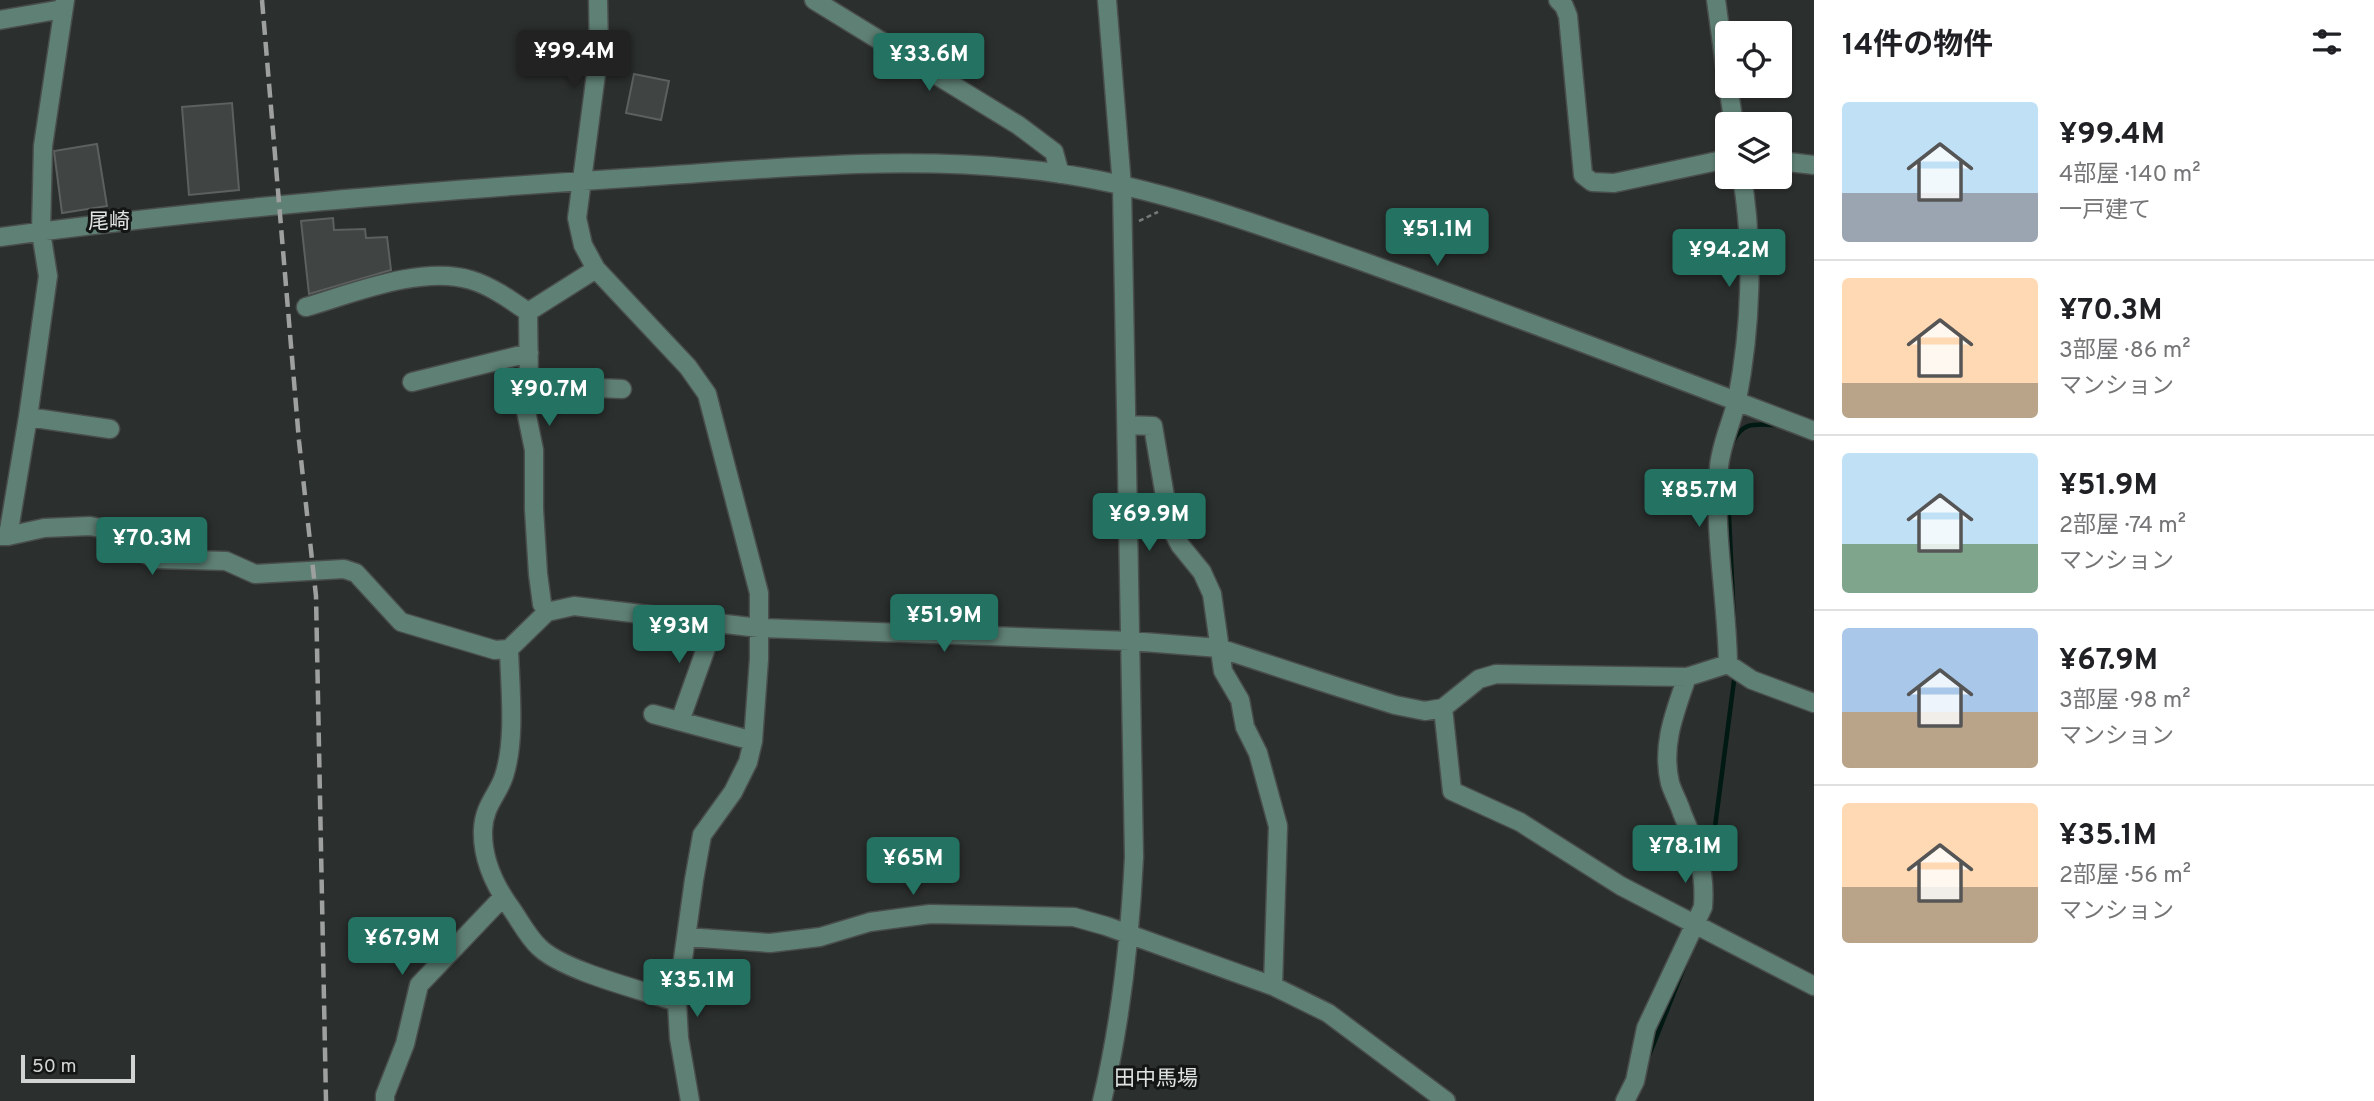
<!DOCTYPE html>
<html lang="ja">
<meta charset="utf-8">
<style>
body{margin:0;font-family:Overpass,"Noto Sans JP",sans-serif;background:#f6f6f6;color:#202124;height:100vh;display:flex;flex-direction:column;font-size:26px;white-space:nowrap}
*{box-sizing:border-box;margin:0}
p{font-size:23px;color:#757577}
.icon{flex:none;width:38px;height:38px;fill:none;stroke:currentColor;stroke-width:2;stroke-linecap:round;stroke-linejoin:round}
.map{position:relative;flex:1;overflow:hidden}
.panel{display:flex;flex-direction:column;background:#fff;width:560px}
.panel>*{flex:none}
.tools{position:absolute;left:1715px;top:21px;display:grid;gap:14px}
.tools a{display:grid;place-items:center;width:77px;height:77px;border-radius:7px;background:#fff;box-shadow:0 2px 5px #0004;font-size:35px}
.scale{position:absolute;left:21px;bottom:18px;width:114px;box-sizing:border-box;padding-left:7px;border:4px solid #d2d4d3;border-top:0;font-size:19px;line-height:24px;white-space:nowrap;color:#d2d4d3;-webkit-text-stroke:5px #141616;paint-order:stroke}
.price{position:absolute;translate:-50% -60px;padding:0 16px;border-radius:7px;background:#247261;color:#fff;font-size:23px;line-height:46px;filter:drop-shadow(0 2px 4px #0008)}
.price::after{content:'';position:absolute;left:50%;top:42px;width:21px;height:16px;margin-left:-10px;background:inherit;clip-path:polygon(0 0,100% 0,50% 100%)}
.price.selected{background:#222;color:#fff}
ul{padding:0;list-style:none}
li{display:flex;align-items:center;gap:21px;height:175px;padding:0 28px}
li+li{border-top:2px solid #e0e0e0}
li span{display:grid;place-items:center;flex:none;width:196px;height:140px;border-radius:7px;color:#555}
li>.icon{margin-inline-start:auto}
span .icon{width:84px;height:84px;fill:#fffc;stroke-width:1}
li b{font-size:30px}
h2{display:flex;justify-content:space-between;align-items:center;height:84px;padding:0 28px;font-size:30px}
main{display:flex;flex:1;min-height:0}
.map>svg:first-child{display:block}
</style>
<main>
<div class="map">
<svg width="1814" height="1101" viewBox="0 0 1814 1101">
<rect width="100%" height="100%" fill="#2b2f2d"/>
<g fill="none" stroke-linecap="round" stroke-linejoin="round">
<path stroke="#001912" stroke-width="4.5" d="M1733,442C1743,420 1757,425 1778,425
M1727,474L1736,665
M1709,873L1735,673
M1648,1058L1685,965"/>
</g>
<path fill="#404442" stroke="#5c605e" stroke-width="2" d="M634,74L669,81L661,120L626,113Z
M232,103L239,190L189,195L182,107Z
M97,144L107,206L62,213L54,151Z
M333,218L334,230L365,229L366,238L387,237L391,270L309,294L301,221Z"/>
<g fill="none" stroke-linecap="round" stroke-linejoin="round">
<defs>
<path id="minor" d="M598,0L599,51L577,218L583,245L596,269L688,367L707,394L759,593V659L753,741L748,762L733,792L702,835L694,880L677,1002L679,1038L690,1101
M814,0L1018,125L1054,152L1060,174
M1558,0L1564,6L1568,16L1583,175L1592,182L1614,183L1727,159
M1716,0L1727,80
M0,20L63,9
M1728,86L1734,124
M1780,161L1814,165
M0,237C213,208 428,191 643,177C781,168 925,153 1063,174C1168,190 1267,228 1367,263C1517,317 1666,374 1814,431
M306,307C354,293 422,265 471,280C491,286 511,300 528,312
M412,382L529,353
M529,385L622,389
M28,417L110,429
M1127,425L1153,426L1170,526L1180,545L1202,572L1212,594L1223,671L1240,700L1245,727L1258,753L1278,826L1273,986
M0,536H8L44,528L90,526L105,529L128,546L156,559L226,561L255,574L344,569L356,573L401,622L495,650L509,649L547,612L574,606L759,628L1131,641L1219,648L1335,686L1395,705L1425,711L1443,708L1479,679L1496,674L1687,677L1728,664L1752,680L1814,703
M8,536L28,417L48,276L41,232L43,146L65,0
M547,612L542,604L538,574L534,509V450L526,411L529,385L528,312L596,269
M509,649C510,688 516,739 504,776C498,795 484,805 483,830C482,857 493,882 508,904C518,917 527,936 539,947C563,971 642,990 677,1002
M1728,664C1727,598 1713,532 1719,467C1721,444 1732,422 1737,400C1751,328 1754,249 1742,177
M1443,708L1452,791L1520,822L1621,886L1814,986
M653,714L753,741
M680,721L715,623
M686,937L770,943L820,937L870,922L930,914L1074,917L1106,926L1273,986L1328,1013L1446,1101
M385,1101V1095L405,1044L419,985L503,897
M1102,1101C1121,1021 1130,940 1134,857L1122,186L1107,0
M1625,1101L1635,1081L1646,1028L1703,907C1706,870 1696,846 1682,813C1679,803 1673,793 1670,783C1661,745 1675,712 1687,677"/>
</defs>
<use href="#minor" stroke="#494d4b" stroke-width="21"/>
<path stroke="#777a78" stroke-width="2.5" stroke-dasharray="5 3.5" stroke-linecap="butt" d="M1139,221L1158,212"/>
<use href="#minor" stroke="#5f8075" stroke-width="18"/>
<path stroke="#9ea09f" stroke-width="4.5" stroke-dasharray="14 7" stroke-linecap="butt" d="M262,0L299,441L316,596L326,1101"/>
</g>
<g text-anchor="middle" stroke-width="6" stroke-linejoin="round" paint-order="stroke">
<g font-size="21" fill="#dee3e1" stroke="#141616">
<text x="109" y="228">尾崎</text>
<text x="1156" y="1085">田中馬場</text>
</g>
</g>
</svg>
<div class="tools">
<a><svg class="icon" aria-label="locate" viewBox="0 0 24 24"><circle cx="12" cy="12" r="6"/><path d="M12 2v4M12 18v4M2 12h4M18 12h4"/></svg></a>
<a><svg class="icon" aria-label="layers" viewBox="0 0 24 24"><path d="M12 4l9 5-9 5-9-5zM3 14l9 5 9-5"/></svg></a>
</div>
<div class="scale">50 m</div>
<b class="price selected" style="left:574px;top:90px">¥99.4M</b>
<b class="price" style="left:929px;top:93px">¥33.6M</b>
<b class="price" style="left:1437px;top:268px">¥51.1M</b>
<b class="price" style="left:1729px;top:289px">¥94.2M</b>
<b class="price" style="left:549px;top:428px">¥90.7M</b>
<b class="price" style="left:1699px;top:529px">¥85.7M</b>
<b class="price" style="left:1149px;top:553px">¥69.9M</b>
<b class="price" style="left:152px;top:577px">¥70.3M</b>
<b class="price" style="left:944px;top:654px">¥51.9M</b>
<b class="price" style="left:679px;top:665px">¥93M</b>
<b class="price" style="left:1685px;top:885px">¥78.1M</b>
<b class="price" style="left:913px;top:897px">¥65M</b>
<b class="price" style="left:402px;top:977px">¥67.9M</b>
<b class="price" style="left:697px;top:1019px">¥35.1M</b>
</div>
<section class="panel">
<h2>14件の物件<svg class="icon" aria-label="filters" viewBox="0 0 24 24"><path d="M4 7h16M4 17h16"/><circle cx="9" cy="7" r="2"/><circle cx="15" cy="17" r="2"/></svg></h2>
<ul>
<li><span style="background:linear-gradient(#bfe0f5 65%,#9aa5b1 0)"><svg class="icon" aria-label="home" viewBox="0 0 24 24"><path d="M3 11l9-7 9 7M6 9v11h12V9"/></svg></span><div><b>¥99.4M</b><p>4部屋 · 140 m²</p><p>一戸建て</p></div></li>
<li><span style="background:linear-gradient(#ffd9b3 75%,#b9a48a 0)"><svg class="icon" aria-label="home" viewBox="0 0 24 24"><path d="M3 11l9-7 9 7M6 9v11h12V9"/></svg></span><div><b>¥70.3M</b><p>3部屋 · 86 m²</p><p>マンション</p></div></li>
<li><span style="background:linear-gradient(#bfe0f5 65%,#7fa58c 0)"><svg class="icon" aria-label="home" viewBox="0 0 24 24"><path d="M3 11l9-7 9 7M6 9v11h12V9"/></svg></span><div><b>¥51.9M</b><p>2部屋 · 74 m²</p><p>マンション</p></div></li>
<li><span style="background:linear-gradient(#a9c7e8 60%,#b9a48a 0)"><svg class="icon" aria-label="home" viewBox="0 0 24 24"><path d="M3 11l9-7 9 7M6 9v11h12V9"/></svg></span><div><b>¥67.9M</b><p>3部屋 · 98 m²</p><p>マンション</p></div></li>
<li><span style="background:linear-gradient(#ffd9b3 60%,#b9a48a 0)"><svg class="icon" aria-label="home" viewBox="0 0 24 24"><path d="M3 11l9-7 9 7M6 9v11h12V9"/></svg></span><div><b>¥35.1M</b><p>2部屋 · 56 m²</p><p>マンション</p></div></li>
</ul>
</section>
</main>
